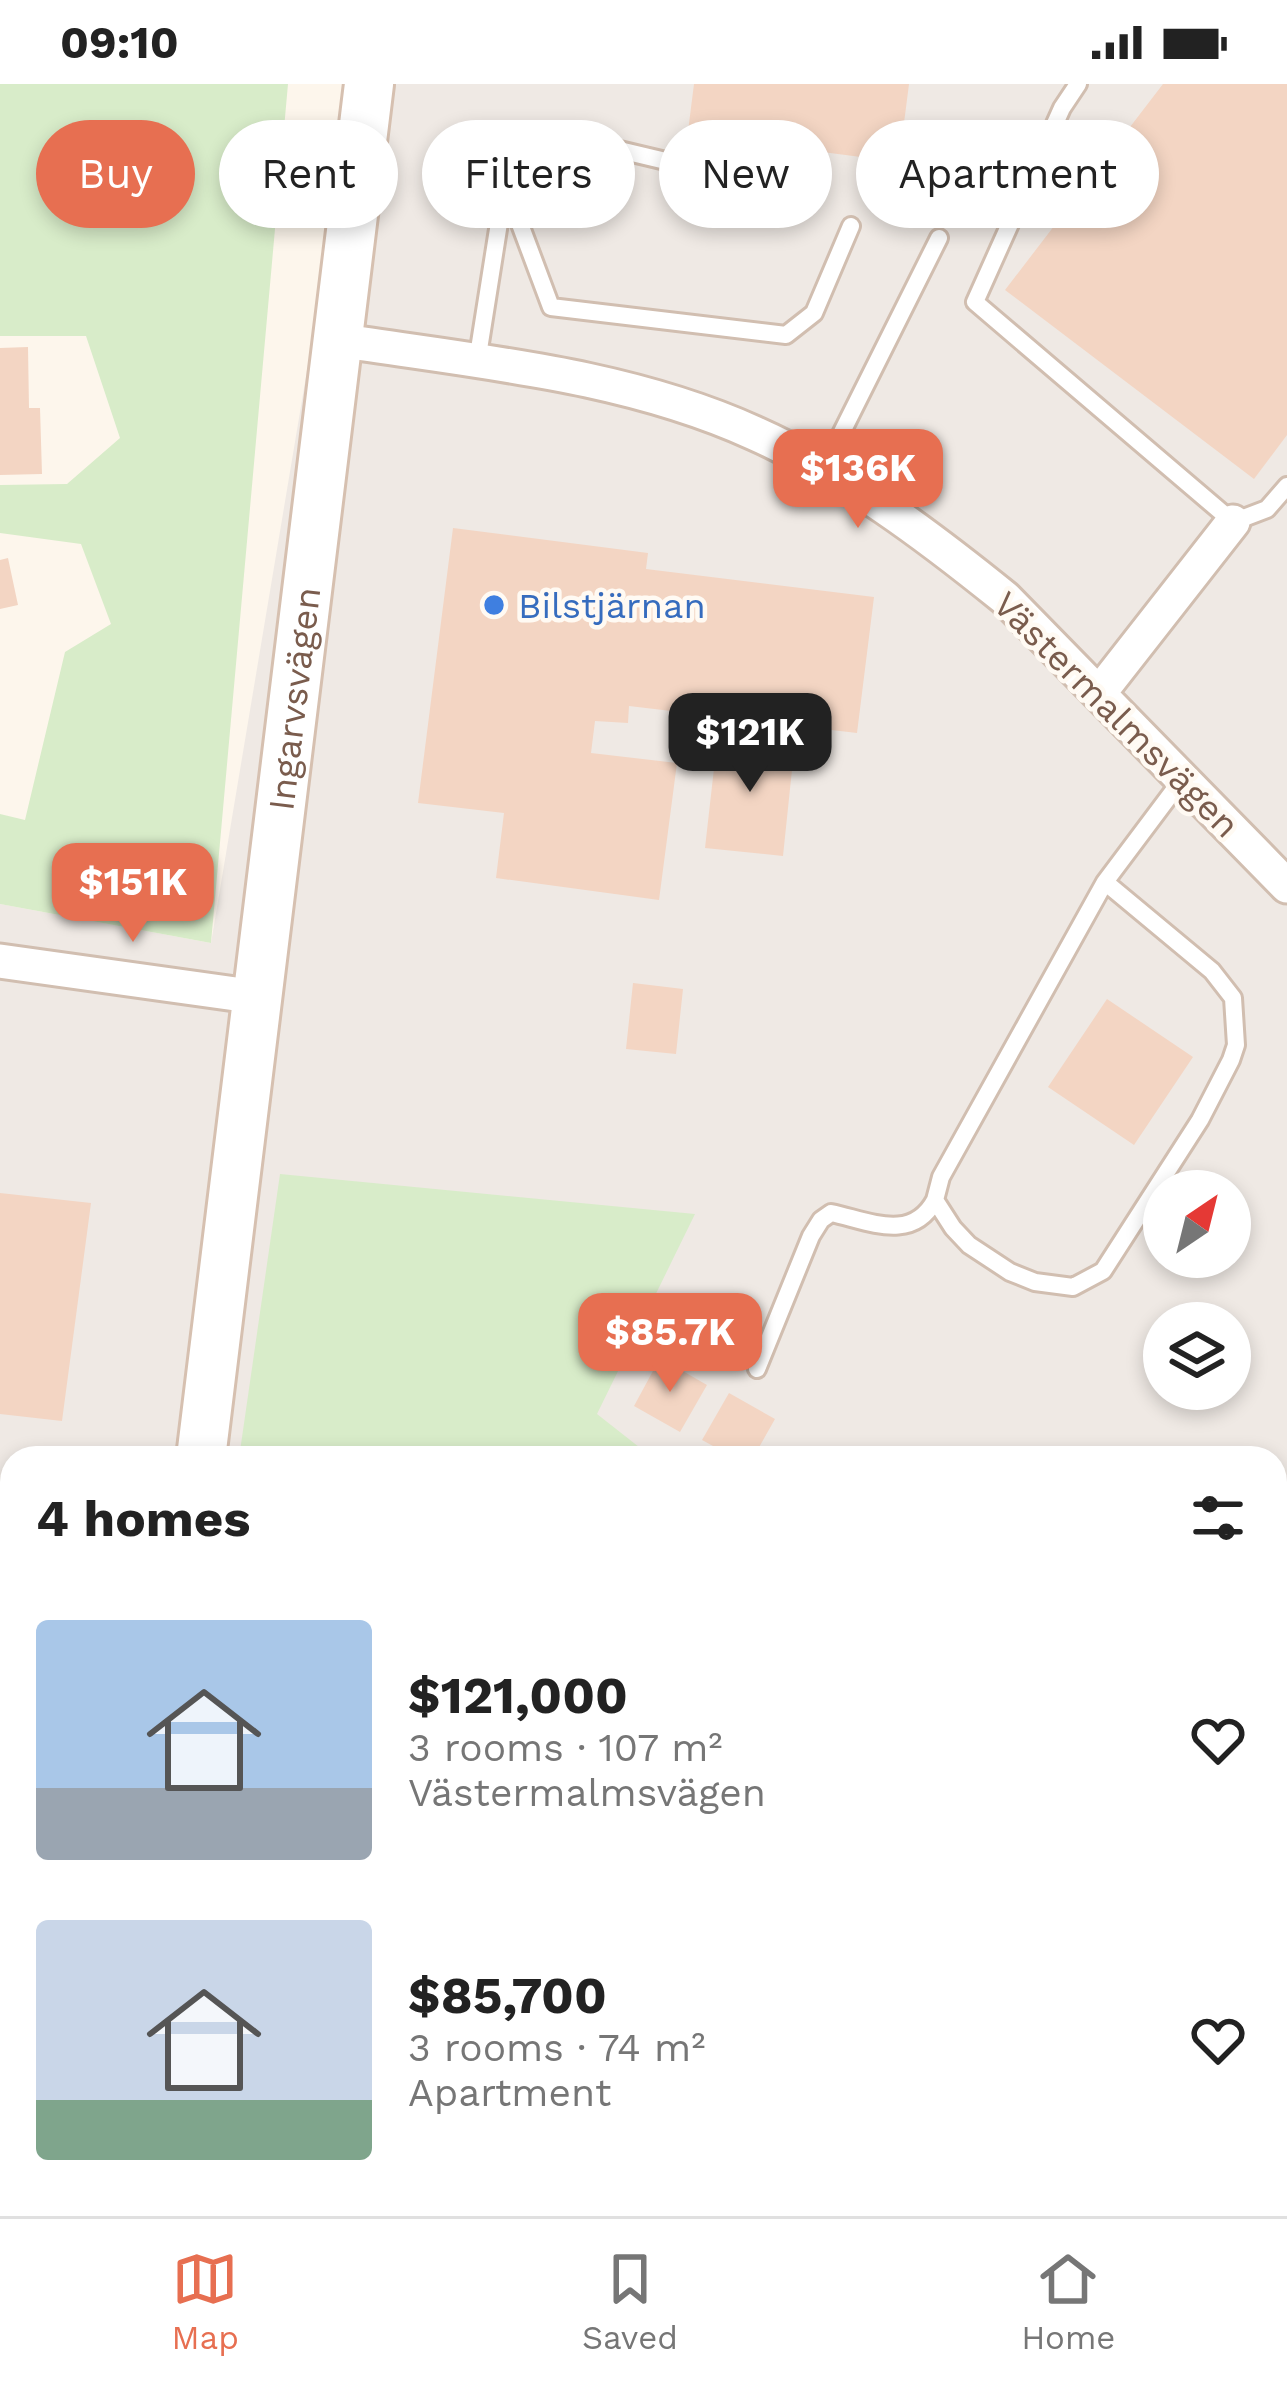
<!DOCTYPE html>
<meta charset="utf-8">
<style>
body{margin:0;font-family:"Work Sans",sans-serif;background:#f2f2f2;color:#222;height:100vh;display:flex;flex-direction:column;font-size:45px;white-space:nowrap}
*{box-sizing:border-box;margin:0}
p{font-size:39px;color:#767676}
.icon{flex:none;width:66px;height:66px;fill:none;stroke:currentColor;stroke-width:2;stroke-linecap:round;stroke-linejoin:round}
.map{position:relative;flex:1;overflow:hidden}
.drawer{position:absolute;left:0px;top:1362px;width:1287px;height:771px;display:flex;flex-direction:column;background:#fff;border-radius:36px 36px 0 0;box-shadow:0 6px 18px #0003}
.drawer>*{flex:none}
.top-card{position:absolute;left:36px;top:36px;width:1215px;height:108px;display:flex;gap:24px}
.needle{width:78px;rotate:35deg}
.fabs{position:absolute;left:1143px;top:1086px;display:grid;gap:24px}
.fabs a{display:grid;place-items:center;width:108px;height:108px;border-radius:50%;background:#fff;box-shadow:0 6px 18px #0003;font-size:60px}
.price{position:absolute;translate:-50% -102px;padding:0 27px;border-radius:24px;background:#e76f51;color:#fff;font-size:39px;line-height:78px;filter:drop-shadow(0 3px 6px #0008)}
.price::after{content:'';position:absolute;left:50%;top:72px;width:36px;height:27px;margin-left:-18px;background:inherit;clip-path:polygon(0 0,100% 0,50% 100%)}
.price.on{background:#222;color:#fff}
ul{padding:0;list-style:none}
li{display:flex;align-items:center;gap:36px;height:300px;padding:0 36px}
li span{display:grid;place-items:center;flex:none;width:336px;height:240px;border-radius:12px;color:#555}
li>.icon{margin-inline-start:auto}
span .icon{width:144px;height:144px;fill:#fffc;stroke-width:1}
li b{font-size:51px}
h2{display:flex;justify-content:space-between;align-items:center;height:144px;padding:0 36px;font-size:51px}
.chip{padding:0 42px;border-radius:54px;background:#fff;box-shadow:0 6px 18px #0003;font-size:42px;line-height:108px}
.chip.on{background:#e76f51;color:#fff}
.status{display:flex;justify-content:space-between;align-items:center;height:84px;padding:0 60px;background:#fff;direction:ltr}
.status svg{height:33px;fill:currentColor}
.menu{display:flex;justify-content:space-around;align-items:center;height:168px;border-top:3px solid #e0e0e0;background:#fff;font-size:33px;color:#767676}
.menu a{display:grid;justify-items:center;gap:6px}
.menu .on{color:#e76f51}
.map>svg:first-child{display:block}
</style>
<div class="status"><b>09:10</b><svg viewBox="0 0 49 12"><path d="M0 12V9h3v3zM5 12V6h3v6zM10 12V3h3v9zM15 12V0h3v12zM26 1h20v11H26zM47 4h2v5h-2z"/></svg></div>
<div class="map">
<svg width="1287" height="2132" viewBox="0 0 1287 2132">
<rect width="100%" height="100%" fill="#fdf6ec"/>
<path fill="#efe9e4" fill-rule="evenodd" d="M355,0H1287V2132H0V820L211,859ZM1164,1107H1230V1173H1164ZM1164,1239H1230V1305H1164ZM12,1374H1275V2121H12Z"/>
<path fill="#d8ecc9" d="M0,0H288L211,859L0,820V730L25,736L65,568L111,540L81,460L0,449V401L67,400L120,354L86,252H0Z
M280,1090L695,1130L597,1330L653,1374H239Z"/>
<path fill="#f3d5c3" d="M694,0H909L899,78L769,61L768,73L686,63Z
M1163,0H1287V351L1254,395L1005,206Z
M28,263L29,324H40L42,390L0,391V264Z
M453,444L648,469L646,485L874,513L857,649L629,622L628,639L595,637L591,669L677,679L659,816L496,794L504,729L418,719Z
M8,474L18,521L0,525V476Z
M718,649L795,657L783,772L705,764Z
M633,899L683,905L676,970L626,965Z
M1107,915L1193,973L1134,1061L1048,1003Z
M0,1109L91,1119L62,1337L0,1330Z
M660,1274L707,1301L680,1348L634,1322Z
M729,1309L775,1335L753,1374H735L702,1356Z
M0,1428L12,1429V1510L0,1509Z
M0,1569L12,1570V1952H0Z
M1275,1715L1287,1722V1765L1280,1761L1275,1770Z
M1275,1908L1287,1914V2132H1117L1123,2121H1275Z
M262,2121H350V2132H262Z
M508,2121H567L561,2132H526Z"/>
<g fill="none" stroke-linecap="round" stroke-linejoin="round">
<defs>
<path id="lane" d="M1078,0L1062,24L975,218L1233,438L1267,425L1287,402
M505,100L551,223L786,251L814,229L851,142
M505,100L590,59L733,93
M477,278L505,101
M824,384L939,154
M1105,798L1212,887L1233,914L1236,961L1231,976L1200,1036L1103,1187L1073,1203L1035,1198L1010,1188L969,1161L953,1144L935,1116L941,1093L1105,798L1183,694
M757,1285L811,1152L821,1136L831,1129C869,1137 912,1159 935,1116"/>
<path id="street" d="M338,256C478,278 624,290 754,349C846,390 927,451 1005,514L1287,802
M1100,608L1233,438
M0,877L257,913
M80,2132L159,2123"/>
<g id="secondary">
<path id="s1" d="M201,1374L369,0"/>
<path d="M159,2121V2132"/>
</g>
</defs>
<use href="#lane" stroke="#d1beb0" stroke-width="22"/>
<use href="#street" stroke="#d1beb0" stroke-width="39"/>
<use href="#secondary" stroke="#d6c0b0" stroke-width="54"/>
<use href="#lane" stroke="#fff" stroke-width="16"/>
<use href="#street" stroke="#fff" stroke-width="33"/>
<use href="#secondary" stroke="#fff" stroke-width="48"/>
</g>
<circle fill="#3f7fe0" stroke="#fffaf3" stroke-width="4.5" cx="494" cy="521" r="12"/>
<g text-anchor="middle" stroke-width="9" stroke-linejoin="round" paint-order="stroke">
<g font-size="36" fill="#366cbe" stroke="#fffaf3" text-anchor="start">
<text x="518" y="534">Bilstjärnan</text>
</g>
<g font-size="36" fill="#7a5c4d" stroke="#fffaf3">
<text dy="13" stroke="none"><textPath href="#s1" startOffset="765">Ingarvsvägen</textPath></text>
<text transform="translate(1117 630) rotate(45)" y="13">Västermalmsvägen</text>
</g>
</g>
</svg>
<div class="fabs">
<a><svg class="needle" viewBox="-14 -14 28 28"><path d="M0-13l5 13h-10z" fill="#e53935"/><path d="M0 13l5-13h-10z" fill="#767676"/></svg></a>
<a><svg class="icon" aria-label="layers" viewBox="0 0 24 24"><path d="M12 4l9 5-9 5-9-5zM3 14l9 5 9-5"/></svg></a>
</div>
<b class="price" style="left:858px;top:447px">$136K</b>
<b class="price on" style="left:750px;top:711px">$121K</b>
<b class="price" style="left:133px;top:861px">$151K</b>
<b class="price" style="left:670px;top:1311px">$85.7K</b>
<div class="top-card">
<a class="chip on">Buy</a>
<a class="chip">Rent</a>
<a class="chip">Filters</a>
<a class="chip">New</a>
<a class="chip">Apartment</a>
</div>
<section class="drawer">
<h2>4 homes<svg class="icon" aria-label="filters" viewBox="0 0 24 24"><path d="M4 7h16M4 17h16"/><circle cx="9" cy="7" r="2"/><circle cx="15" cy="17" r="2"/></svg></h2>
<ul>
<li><span style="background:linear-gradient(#a9c7e8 70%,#9aa5b1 0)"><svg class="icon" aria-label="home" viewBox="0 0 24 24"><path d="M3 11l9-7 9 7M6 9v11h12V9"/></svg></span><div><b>$121,000</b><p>3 rooms · 107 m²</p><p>Västermalmsvägen</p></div><svg class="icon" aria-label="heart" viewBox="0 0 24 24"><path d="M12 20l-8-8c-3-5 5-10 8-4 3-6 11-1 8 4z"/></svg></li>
<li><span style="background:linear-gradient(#c9d6e8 75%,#7fa58c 0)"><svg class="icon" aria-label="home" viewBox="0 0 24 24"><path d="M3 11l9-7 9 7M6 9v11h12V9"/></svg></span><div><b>$85,700</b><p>3 rooms · 74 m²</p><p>Apartment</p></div><svg class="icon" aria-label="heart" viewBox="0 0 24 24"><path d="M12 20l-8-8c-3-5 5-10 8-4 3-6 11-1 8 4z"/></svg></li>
</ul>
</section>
</div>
<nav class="menu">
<a class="on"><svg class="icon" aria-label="map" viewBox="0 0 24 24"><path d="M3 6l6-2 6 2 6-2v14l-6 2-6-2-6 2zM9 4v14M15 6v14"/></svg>Map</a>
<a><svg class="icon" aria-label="saved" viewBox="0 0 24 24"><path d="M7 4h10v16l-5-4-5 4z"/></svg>Saved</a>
<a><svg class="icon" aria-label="home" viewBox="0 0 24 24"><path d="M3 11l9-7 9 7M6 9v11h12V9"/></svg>Home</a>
</nav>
